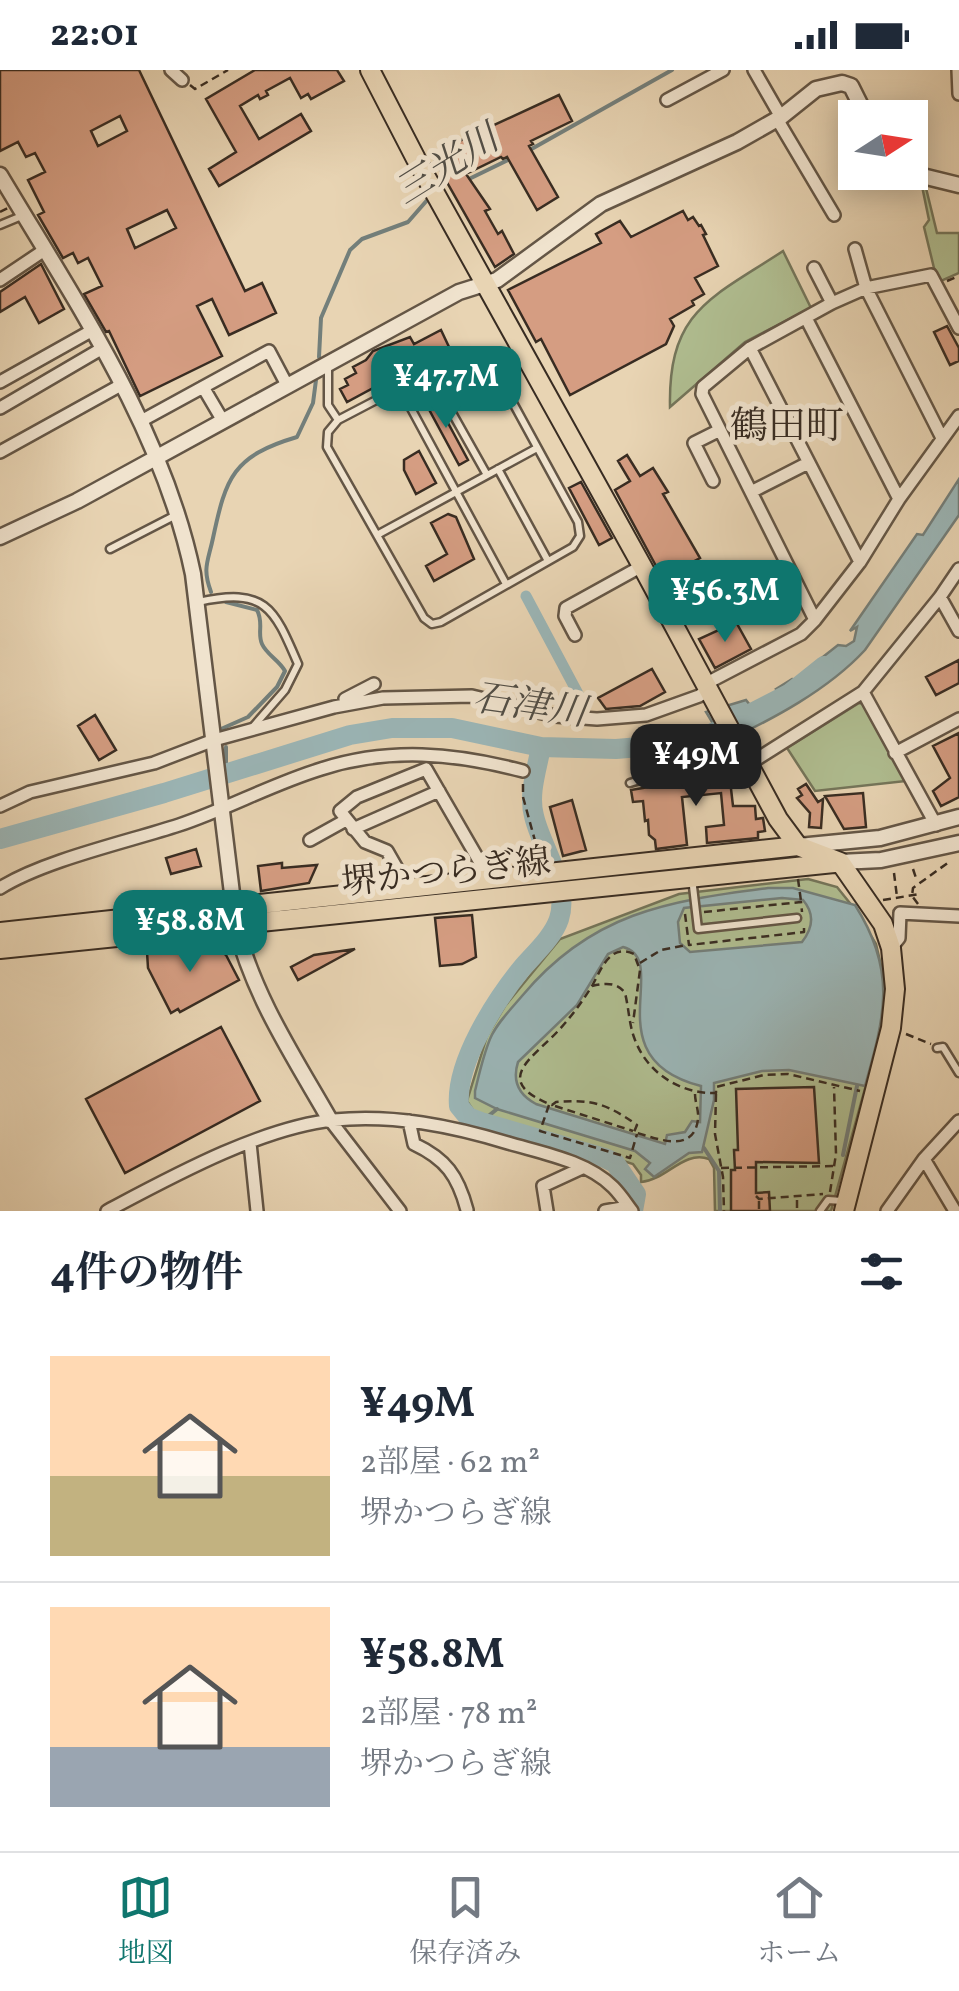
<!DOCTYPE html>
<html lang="ja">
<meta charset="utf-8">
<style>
body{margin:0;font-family:Vollkorn,"Noto Serif JP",serif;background:#f2f2f3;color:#1f2937;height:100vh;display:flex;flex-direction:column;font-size:38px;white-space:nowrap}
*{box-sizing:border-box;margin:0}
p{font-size:32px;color:#747a83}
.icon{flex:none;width:55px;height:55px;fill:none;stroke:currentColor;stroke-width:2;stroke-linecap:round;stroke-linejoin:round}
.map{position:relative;height:1141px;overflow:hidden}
.drawer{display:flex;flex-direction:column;background:#fff;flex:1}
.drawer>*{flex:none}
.needle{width:65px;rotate:78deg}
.fabs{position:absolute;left:838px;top:30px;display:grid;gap:20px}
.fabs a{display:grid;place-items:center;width:90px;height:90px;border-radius:0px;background:#fff;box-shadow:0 5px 25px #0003;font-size:50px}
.price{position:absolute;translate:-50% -85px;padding:0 22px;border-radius:20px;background:#0f766e;color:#fff;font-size:32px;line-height:65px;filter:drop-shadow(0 2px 5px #0008)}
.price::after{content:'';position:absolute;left:50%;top:60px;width:30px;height:22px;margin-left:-15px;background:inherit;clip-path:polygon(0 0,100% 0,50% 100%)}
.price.on{background:#222;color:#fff}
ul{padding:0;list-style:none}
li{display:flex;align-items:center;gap:30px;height:250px;padding:0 50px}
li+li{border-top:2px solid #e0e1e3}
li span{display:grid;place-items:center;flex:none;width:280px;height:200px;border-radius:0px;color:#555}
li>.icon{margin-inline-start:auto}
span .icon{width:120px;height:120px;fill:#fffc;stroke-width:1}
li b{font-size:42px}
h2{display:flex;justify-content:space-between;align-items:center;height:120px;padding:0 50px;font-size:42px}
.status{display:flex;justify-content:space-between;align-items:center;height:70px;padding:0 50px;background:#fff;direction:ltr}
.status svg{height:28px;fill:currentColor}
.menu{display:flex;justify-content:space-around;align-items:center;height:140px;border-top:2px solid #e0e1e3;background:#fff;font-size:28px;color:#747a83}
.menu a{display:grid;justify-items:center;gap:5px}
.menu .on{color:#0f766e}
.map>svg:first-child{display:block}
</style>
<div class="status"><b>22:01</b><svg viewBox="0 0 49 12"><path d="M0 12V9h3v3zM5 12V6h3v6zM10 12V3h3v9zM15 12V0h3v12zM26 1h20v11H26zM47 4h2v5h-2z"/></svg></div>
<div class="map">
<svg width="959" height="1141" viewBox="0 0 959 1141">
<rect width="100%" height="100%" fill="#e8d4b3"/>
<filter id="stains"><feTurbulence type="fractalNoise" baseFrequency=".002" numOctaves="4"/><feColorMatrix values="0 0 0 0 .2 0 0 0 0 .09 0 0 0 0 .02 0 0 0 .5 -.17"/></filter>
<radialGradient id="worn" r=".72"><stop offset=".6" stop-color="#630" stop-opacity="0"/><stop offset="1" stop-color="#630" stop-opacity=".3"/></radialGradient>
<path fill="#b0be91" stroke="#74755a" stroke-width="2.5" d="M922,116L926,118L937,163H959V203L941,211L934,198L924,157L929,150Z
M783,181L811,238L745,272L670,337C668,240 712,228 783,181Z
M859,633L864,634L906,711L815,721L787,678Z
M808,809L837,817L853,837L876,874L885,913L882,957L831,1141H715L714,1098L709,1089C683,1080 667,1110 641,1112V1105L633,1094L475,1043L467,1031L487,966L505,936L560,869L679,824Z"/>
<path fill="#9bb6b7" stroke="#737f7b" stroke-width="2.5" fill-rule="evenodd" d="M959,409V445L865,580C828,620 773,649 724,672L706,642L746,630L757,644L780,631L782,626L776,619L792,609L800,617L806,611L805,601L838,575L846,576L854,571L857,557L850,561L917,464L923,465Z
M768,818H793L855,835C897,901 885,945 865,1016L789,1000L762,1001L714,1013V1030L702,1082L689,1083L654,1107L645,1099L650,1093L635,1081L497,1039L475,1028V1021C479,1005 483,986 490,969C496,954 511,939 522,926C591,843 667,831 768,818ZM782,828L803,830C815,844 813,858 802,872L690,882L680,873L678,852L684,838ZM623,877C673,890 592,988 701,1016L700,1052L692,1051L685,1062L667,1065L665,1074L536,1034C519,1025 512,1011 518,992L577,935L608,884Z"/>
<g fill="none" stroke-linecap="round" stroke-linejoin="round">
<path stroke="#737f7b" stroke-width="4" d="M528,81L672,0
M469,109L510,89
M319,287L321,248L350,180L362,169L408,152L429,128
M211,522C202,498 208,492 213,468C226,407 233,386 297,367L313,333L316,310
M221,659L248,647L277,617L285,601C279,590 267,585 262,574C257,563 264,553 257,540L226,532
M226,677V701
M481,1052L497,1039
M704,1078L719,1101L720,1141
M843,1085L857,1016"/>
<path stroke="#9bb6b7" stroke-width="11" d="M526,526L583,633L581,643"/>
<path stroke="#9bb6b7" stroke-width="20" d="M541,677C537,699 528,724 534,746C541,777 570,816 559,849C553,867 535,883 522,898C496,930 455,993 459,1036L468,1047L481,1052L605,1088L615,1093L636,1124L633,1141
M0,769L164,723L350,665L392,658H452L541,677L616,679L663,675L709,665L789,624L824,596"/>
</g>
<path fill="#d59d82" stroke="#382c22" stroke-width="2.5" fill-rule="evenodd" d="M0,0H139L245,221L262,213L276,243L229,265L212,229L197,236L222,286L140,326L109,261L106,262L84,224L102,216L88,188L78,193L73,183L63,188L38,145L44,142L28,110L45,102L35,83L26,87L18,72L0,81ZM120,46L127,61L98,76L91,61ZM167,140L176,158L135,178L127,159Z
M255,0H337L344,11L311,29L308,24L301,28L290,8L266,21L268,25L260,29L258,25L240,36L259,69L301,44L311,61L219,116L209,99L236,82L206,29Z
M559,25L572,51L531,71L533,74L529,76L558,127L537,140L507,87L503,89L501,87L466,104L490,139L485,141L498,164L502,161L514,184L495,197L431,84Z
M683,141L688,150L693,147L699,156L701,155L706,164L703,165L718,196L695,208L704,224L692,231L694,235L670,249L674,256L666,274L570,325L541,269L536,272L508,220L601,173L596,164L620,151L631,167Z
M41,194L64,239L39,253L25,227L0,242V222Z
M947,256L959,278V291L950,295L934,262Z
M441,260L449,277L347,332L340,319L348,315L345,309L356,303L353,297L366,290L373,281L410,267L414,274Z
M434,327L468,390L459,395L425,332Z
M419,381L436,413L416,424L404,400V390Z
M627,385L640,406L653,398L668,422L663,424L700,488L678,500L669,520L615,420L630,411L618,391Z
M581,412L612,468L599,475L569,418Z
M448,444L456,447L474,489L434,511L426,496L447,484L431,453Z
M736,552L751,579L715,598L699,569Z
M959,590V613L936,625L926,607Z
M652,599L665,622L640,636L606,639L598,628Z
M95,645L116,680L99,690L78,656Z
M959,663V727L941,736L933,721L950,708L933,676Z
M728,693L733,736H755L756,749L763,748L765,761L758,762V768L707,773L706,757L724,755L721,723L682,727L687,775L656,779L655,770L649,765L648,750L645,751L643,731L633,732L631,720L684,711L683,706Z
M806,714L818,732L823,729L821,758L809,757L810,743L797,728L802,725L798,719Z
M863,723L866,757L844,759L825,726Z
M572,730L586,780L563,786L550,737Z
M196,779L201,796L171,804L166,788Z
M282,793V798L317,795L309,813L261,821L258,796Z
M472,845L476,887L462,894L440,896L435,848Z
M214,877L226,885L239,910L180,942L178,939L171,943L148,898L147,882Z
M355,879L298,910L291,897L314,885Z
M221,957L260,1031L125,1103L86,1029Z
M814,1017L819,1093L756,1092V1123L769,1122L770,1141H731V1100H735L734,1080H738L736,1019Z"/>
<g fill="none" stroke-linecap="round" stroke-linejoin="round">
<defs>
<path id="service" d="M0,155L24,145
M468,282L489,289L578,452L580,466L573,477L441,552L432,554L424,548L327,377L328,362L338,350Z
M328,294V335L338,350
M429,302L487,405
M400,318L506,514
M498,399L548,491
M377,465L537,378
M110,479L176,445
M198,532C266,517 274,538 298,594L285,620L252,658
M630,713L740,680
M692,808L698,859L797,848
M937,978L943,977L959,1003
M820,1141L828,1130L842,1131"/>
<path id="minor" d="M171,0L182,10
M754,0L781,47
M958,0L959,24
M667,30L723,0
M777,49L834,145
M855,179L866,218L942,368
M814,198L832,233
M0,210L46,179
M806,248L899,429
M750,278L860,492
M0,312L91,261
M203,317L223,351
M0,338L101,279
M141,351L269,281L287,315
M0,382L121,315
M713,411L694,373L720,360
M753,421L808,393
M940,527L959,561
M815,550L702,324L703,317L750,278L832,233L866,218L931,205L959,258
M575,565L565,546L566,538L642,496
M707,613L801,564L815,550L860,492L899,429L959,346
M863,622L936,755
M345,629L374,614
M895,683L959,649
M749,694L863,622L940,527L959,499
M0,736L30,722L154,693L214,670L334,637L383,628L472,626L555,646L597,649L646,645L699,626L710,619
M353,759L439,721
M310,770L346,750
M0,818C45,790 127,772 179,755C227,739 272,714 321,699C390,677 454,683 523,701
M405,820L403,809L387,781L365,772L340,741L357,727L426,699L485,801L487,812
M891,878L899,868L900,843L959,846
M330,1050L400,1141
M409,1051L414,1074C446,1089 458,1106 467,1140
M250,1073L257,1141
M924,1089L955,1141
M107,1141C171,1107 262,1057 334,1050C393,1044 452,1056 508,1073C542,1083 587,1091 613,1117C620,1124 626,1133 632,1141
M547,1141L543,1116L582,1098
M605,1141L628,1137
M887,1141L924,1089L959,1051"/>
<path id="tertiary" d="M906,102L959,115
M0,105C75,231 163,359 193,504L236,856C254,927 294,987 330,1050
M0,467L77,431L459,222L497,210L601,134L737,72L781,47L816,19L842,13L851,16L867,48
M799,776L880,768L959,747
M840,792L881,790L959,773"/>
<path id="primary" d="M370,0L416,89L642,496L778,749L798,776L840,792L883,854L891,878L895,919L891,958L844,1141
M0,862L798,776
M0,879L834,793"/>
</defs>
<use href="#service" stroke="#645646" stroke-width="11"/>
<use href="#minor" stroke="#645646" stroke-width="16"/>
<use href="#tertiary" stroke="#645646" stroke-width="19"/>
<use href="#primary" stroke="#382c22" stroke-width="22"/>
<path stroke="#382c22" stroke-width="2.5" stroke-dasharray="8 5" stroke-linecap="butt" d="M190,15L195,19L228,0
M0,142L8,138
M947,211L959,206
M523,714V727L540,789
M913,799L917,811
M894,803L897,827
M798,809L801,831
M883,830L920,824
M918,834L912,826L913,818L949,792
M704,842L801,832L802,842
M685,844L689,875L804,862V855
M640,893L661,880L687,875
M592,916C602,898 610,873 634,884L640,900L633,953
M906,964L931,974
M695,1024C695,1032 699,1041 698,1049C694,1085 655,1068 634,1062L637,1055C607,1034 593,1029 556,1032L552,1035C490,1011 533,988 558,961C571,947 582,932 592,916C605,913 617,912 625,923C629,939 629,955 635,970C648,1004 681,1024 716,1023V1017L764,1005L788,1004L860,1021
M716,1024L715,1064L723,1107L724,1141
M549,1035L540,1061L630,1088L637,1064
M555,1036L633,1061
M721,1098L834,1096
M830,1122L836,1084L834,1017
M756,1126L759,1129L823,1124
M797,1130V1141
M759,1131V1141"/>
<use href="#service" stroke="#f0e3ce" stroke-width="6"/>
<use href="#minor" stroke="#f0e3ce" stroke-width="11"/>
<use href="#tertiary" stroke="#f0e3ce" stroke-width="14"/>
<use href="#primary" stroke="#e8d4b3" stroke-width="18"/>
</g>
<g text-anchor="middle" stroke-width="10" stroke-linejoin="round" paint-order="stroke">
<g font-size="35" fill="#382c22" stroke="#f0e3ce">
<text transform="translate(446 801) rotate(-6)" y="12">堺かつらぎ線</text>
</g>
<g font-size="38" font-style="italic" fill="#514e47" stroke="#f0e3ce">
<text transform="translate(446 94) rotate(-32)" y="13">三光川</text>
<text transform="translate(530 634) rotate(8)" y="13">石津川</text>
</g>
<g font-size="38" fill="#382c22" stroke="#f0e3ce">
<text x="787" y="368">鶴田町</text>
</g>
</g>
<rect width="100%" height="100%" filter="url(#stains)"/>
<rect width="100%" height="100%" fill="url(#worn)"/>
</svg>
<div class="fabs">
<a><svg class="needle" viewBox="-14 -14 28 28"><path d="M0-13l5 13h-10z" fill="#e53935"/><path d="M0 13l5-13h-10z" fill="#747a83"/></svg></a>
</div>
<b class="price" style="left:446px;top:361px">¥47.7M</b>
<b class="price" style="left:725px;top:575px">¥56.3M</b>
<b class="price on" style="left:696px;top:739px">¥49M</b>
<b class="price" style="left:190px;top:905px">¥58.8M</b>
</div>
<section class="drawer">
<h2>4件の物件<svg class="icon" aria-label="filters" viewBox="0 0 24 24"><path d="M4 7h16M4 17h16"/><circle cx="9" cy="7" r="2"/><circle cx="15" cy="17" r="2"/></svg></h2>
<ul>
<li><span style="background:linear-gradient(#ffd9b3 60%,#c2b280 0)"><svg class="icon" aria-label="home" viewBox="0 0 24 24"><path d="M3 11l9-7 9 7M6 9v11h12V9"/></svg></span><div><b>¥49M</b><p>2部屋 · 62 m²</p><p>堺かつらぎ線</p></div></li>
<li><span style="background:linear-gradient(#ffd9b3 70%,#9aa5b1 0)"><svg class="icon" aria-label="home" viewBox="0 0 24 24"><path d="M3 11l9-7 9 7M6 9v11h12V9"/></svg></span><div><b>¥58.8M</b><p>2部屋 · 78 m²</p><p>堺かつらぎ線</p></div></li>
</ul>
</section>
<nav class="menu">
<a class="on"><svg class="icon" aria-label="map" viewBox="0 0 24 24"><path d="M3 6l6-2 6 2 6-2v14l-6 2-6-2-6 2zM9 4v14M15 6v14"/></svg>地図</a>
<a><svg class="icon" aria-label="saved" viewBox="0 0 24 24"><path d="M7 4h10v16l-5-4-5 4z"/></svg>保存済み</a>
<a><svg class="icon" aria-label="home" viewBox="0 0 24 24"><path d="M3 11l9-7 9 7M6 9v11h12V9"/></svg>ホーム</a>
</nav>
